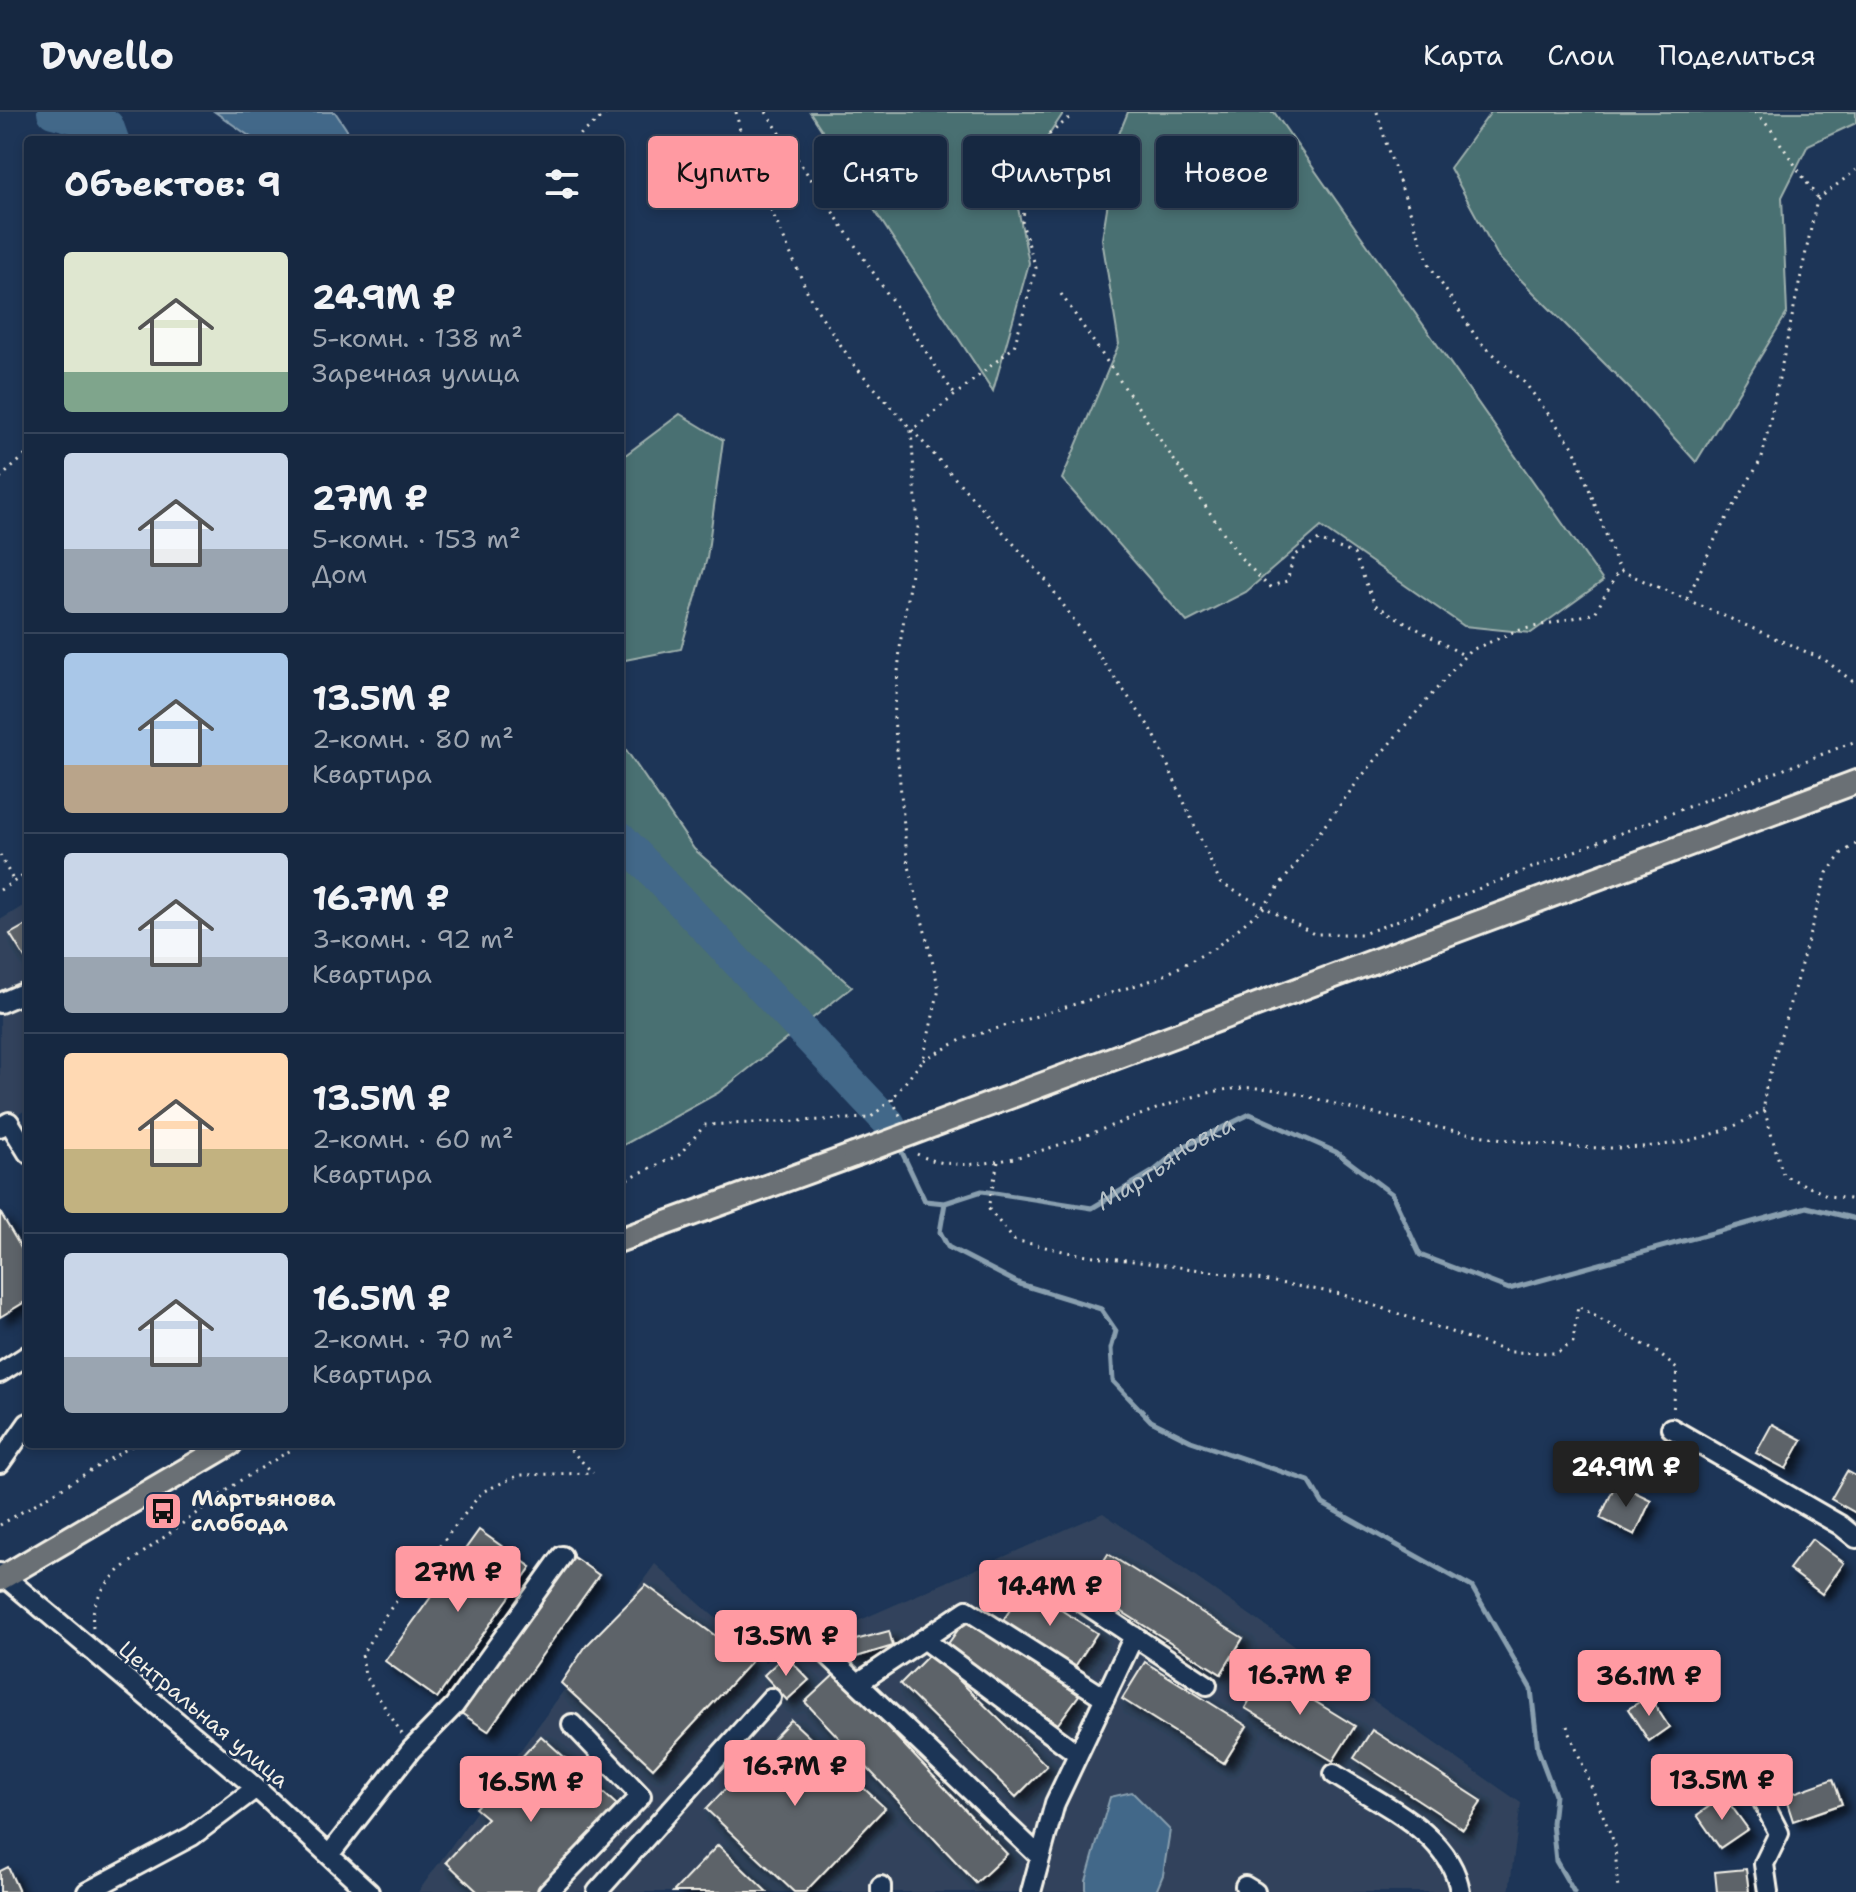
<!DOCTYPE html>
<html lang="ru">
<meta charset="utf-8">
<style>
body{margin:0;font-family:"Shantell Sans",sans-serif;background:#23344c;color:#f1f3f6;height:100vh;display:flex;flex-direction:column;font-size:30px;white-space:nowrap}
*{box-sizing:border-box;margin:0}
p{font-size:26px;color:#9ea6b1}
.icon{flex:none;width:44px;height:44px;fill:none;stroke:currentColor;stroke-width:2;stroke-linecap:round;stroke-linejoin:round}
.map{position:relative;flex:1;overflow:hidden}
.panel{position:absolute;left:24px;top:24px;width:600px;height:1312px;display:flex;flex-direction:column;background:#162841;border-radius:8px;box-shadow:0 4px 12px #0003,0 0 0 2px #35445a}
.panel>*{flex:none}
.hud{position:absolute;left:648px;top:24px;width:760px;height:72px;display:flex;gap:16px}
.price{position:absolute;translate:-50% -68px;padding:0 18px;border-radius:8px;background:#ff9aa2;color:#111;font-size:26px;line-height:52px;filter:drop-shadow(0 2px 4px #0008)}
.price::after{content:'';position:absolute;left:50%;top:48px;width:24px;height:18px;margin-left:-12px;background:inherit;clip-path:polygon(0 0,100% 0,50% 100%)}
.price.active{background:#222;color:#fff}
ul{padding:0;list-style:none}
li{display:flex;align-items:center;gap:24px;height:200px;padding:0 40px}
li+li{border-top:2px solid #35445a}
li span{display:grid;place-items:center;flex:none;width:224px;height:160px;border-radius:8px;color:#555}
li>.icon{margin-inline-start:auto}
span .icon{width:96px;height:96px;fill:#fffc;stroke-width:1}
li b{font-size:34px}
h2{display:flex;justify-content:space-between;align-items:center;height:96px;padding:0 40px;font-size:34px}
.chip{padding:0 28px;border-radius:8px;background:#162841;box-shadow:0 4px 12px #0003,0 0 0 2px #35445a;font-size:28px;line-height:72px}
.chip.active{background:#ff9aa2;color:#111}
header{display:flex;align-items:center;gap:48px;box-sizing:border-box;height:112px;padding:0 40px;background:#162841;border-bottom:2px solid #35445a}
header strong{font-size:38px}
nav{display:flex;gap:44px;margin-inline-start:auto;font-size:28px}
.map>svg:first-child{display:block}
</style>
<header>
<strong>Dwello</strong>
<nav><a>Карта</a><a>Слои</a><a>Поделиться</a></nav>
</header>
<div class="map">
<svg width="1856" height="1780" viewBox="0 0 1856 1780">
<defs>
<filter id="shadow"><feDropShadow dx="7" dy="7" stdDeviation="4" flood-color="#0009"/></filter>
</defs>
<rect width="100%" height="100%" fill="#1d3557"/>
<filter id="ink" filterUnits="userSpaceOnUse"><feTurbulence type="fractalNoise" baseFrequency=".0125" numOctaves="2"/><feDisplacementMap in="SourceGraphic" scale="16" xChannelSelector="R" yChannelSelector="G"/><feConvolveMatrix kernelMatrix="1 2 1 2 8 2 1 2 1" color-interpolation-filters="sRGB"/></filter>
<g filter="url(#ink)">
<path fill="#30435c" d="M28,791V997L0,1012V808Z
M1103,1401L1521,1691L1509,1780H418L655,1452L765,1550Z"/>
<path fill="#496f72" stroke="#9eb0ad" stroke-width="2" d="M810,0H1064L1014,76L1029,151L993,279Z
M1128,0H1274L1603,469L1531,521L1464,514L1321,415L1246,480L1187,510L1062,367L1119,232L1102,127L1119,22Z
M1491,0H1856V11L1808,33L1782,85L1787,201L1696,350L1631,278L1499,146L1450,56Z
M680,302L723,328L707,446L681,537L620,549V347Z
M620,629L694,737L852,875L718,981L620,1035Z"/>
<path fill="#426889" stroke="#899faf" stroke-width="2" d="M215,0H335L349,21L347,28H255Z
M1132,1680L1170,1718L1163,1763L1156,1780H1086V1769L1110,1685Z"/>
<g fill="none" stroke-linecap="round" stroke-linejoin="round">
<g stroke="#899faf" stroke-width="5">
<path id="s1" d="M899,1034L925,1089L945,1091L982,1079L1092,1096L1154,1059L1183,1035L1250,1002L1336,1040L1392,1082L1420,1143L1509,1177L1807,1095L1856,1107"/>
<path d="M945,1091L940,1120L948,1135L1020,1172L1101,1197L1116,1219L1111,1237L1113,1269L1151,1309L1191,1329L1309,1369L1323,1392L1472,1475L1531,1577L1538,1638L1555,1683L1552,1711L1556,1749L1574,1780"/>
</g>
<path stroke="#426889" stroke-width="32" d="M53,0L108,14L113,28
M620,725L889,1011"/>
</g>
<path fill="#5d6469" stroke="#f4f1e8" stroke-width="2" filter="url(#shadow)" d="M28,812V851L10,822Z
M0,1100L28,1148V1188L0,1205Z
M1772,1312L1802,1328L1786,1357L1756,1341Z
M1847,1359L1856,1364V1401L1831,1387Z
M1616,1371L1651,1388L1635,1423L1600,1406Z
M479,1418L531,1455L437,1586L385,1549Z
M1812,1427L1844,1451L1822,1482L1789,1457Z
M1108,1442L1243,1526L1221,1562L1086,1477Z
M572,1444L599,1463L488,1619L461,1601Z
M646,1473L751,1550L653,1656L561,1571L586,1534Z
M1025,1475L1097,1521L1074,1556L1002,1510Z
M965,1508L1079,1583L1058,1612L945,1536Z
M889,1519L893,1534L853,1546L848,1530Z
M931,1541L1047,1654L1016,1685L900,1572Z
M785,1543L809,1568L787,1588L764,1563Z
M1145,1550L1247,1614L1224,1651L1122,1587Z
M1267,1560L1355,1614L1333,1649L1245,1596Z
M836,1561L1007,1742L976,1771L805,1590Z
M1649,1584L1669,1615L1649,1629L1628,1597Z
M791,1608L885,1696L805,1780H794L706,1697Z
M1372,1618L1482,1689L1463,1717L1354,1646Z
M541,1624L617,1693L537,1780H478L446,1750L487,1706L475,1696Z
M1833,1667L1842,1692L1793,1709L1785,1684Z
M1724,1684L1748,1717L1720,1736L1697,1703Z
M718,1733L767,1780H673Z
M8,1755L19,1780H0V1759Z
M1746,1757L1749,1780H1717L1715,1760Z"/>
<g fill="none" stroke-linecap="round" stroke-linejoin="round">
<defs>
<path id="minor" d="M0,891L28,879
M0,1015L9,1010L28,1041
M0,1261L28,1243
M1671,1316L1840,1413L1856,1426
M0,1351L28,1311
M0,1461L256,1676L369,1780
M1060,1475L1207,1573
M923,1527L1078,1642
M827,1542L1039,1744
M858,1571L967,1498L1105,1586
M1334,1662C1378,1691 1452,1721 1460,1780
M1763,1690L1779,1721L1764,1752L1768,1780
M329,1743L411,1638L454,1594L562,1444
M881,1774V1780
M1245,1774L1255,1780
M87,1780L192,1724L256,1676
M548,1780L641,1684L572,1612
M597,1780L771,1586
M1031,1780L1055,1691L1134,1524"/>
<path id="major" d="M934,1013L1856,670
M620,1128L854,1043
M0,1467L230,1332"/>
</defs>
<use href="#minor" stroke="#f4f1e8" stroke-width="24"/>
<use href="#major" stroke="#f4f1e8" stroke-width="28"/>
<path stroke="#f4f1e8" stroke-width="3" stroke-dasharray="2 6" stroke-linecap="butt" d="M736,0L744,37L812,190L854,253L1045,467L1153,620L1220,771L1314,822H1363L1856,629
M766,0L955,283
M1377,0L1389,41L1430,154L1478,228L1525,271L1574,336L1619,458L1825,548L1856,572
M1755,0L1770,16L1818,87
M574,28L608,0
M1061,182L1240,445L1269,475L1287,469L1294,444L1319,428L1354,442L1375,493L1465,544
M0,366L28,341
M1687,487L1718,421L1762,346L1817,88L1856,58
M1856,732L1842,741L1827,761L1765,979L1764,997L1783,1063L1829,1084L1856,1088
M0,743L13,768
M0,778L28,761
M923,948L963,927L1159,866L1215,836L1263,796L1361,665L1469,539L1516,519L1595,501L1619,458
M892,987L901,1006
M917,1042C996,1084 1145,986 1231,977C1278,971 1318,989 1362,999C1475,1024 1663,1069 1764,997
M998,1050L988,1096L1014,1128L1072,1141L1224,1161L1341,1182L1509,1240L1557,1241L1573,1230L1578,1194L1658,1241L1677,1257L1673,1300
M620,1070L679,1043L705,1013L870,1006L892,987L923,948L939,877L907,746L894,606L901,526L918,415L911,319L1014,235L1036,156L1022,111L1035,34L1068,7L1069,0
M565,1332L593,1361
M0,1413L135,1332
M93,1516C90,1491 103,1474 120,1458L241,1368L301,1332
M1567,1614L1615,1733L1618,1780
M402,1622L365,1564L362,1542L387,1501L482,1380L519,1363L593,1361"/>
<use href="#minor" stroke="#1d3557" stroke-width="18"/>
<use href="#major" stroke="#6a7074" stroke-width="22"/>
<defs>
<path id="major-bridge" d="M854,1043L934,1013"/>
</defs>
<use href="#major-bridge" stroke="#f4f1e8" stroke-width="28" stroke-linecap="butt"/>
<use href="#major-bridge" stroke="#6a7074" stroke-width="22"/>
</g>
</g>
<defs>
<symbol id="bus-square" viewBox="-11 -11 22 22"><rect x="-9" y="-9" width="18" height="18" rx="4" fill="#ff9aa2" stroke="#1d3557"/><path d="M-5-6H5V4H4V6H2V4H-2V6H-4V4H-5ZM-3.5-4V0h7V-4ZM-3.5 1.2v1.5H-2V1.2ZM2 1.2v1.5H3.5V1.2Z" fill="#111"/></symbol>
</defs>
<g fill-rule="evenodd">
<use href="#bus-square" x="141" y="1377" width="44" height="44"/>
</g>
<g text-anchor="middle" stroke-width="6" stroke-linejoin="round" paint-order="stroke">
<g font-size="22" font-weight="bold" fill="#f4f1e8" stroke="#1d3557" text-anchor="start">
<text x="191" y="1394">Мартьянова<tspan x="191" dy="25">слобода</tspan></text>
</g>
<g font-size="22" fill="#f4f1e8" stroke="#1d3557">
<text transform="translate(204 1602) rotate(40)" y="8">Центральная улица</text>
</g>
<g font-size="24" font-style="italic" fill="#b6c1c7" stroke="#1d3557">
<text dy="8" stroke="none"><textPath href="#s1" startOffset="318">Мартьяновка</textPath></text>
</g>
</g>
</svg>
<b class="price active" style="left:1626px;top:1397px">24.9M ₽</b>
<b class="price" style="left:458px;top:1502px">27M ₽</b>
<b class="price" style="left:1050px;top:1516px">14.4M ₽</b>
<b class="price" style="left:786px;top:1566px">13.5M ₽</b>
<b class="price" style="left:1300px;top:1605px">16.7M ₽</b>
<b class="price" style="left:1649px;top:1606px">36.1M ₽</b>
<b class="price" style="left:795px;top:1696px">16.7M ₽</b>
<b class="price" style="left:1722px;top:1710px">13.5M ₽</b>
<b class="price" style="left:531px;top:1712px">16.5M ₽</b>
<div class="hud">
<a class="chip active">Купить</a>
<a class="chip">Снять</a>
<a class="chip">Фильтры</a>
<a class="chip">Новое</a>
</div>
<section class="panel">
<h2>Объектов: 9<svg class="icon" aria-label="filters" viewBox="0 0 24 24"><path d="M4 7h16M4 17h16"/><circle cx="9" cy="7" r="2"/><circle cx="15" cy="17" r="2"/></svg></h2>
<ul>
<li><span style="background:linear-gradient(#dfe7d0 75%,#7fa58c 0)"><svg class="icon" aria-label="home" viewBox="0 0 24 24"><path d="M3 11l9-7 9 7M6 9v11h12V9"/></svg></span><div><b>24.9M ₽</b><p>5-комн. · 138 m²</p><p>Заречная улица</p></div></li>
<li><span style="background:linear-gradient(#c9d6e8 60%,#9aa5b1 0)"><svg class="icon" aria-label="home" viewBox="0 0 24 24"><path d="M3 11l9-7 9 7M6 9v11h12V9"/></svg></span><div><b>27M ₽</b><p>5-комн. · 153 m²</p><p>Дом</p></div></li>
<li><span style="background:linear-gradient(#a9c7e8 70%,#b9a48a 0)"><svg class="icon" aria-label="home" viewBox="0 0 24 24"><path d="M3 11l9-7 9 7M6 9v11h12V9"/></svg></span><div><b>13.5M ₽</b><p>2-комн. · 80 m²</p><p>Квартира</p></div></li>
<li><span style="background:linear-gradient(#c9d6e8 65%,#9aa5b1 0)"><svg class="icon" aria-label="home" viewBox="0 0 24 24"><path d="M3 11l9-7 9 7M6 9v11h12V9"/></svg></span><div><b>16.7M ₽</b><p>3-комн. · 92 m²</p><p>Квартира</p></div></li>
<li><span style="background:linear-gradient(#ffd9b3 60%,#c2b280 0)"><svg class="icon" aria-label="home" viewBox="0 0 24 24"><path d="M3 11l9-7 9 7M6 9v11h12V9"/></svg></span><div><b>13.5M ₽</b><p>2-комн. · 60 m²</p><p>Квартира</p></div></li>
<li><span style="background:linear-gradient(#c9d6e8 65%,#9aa5b1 0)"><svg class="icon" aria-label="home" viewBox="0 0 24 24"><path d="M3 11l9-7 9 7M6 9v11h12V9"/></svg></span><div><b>16.5M ₽</b><p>2-комн. · 70 m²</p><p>Квартира</p></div></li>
</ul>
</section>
</div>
